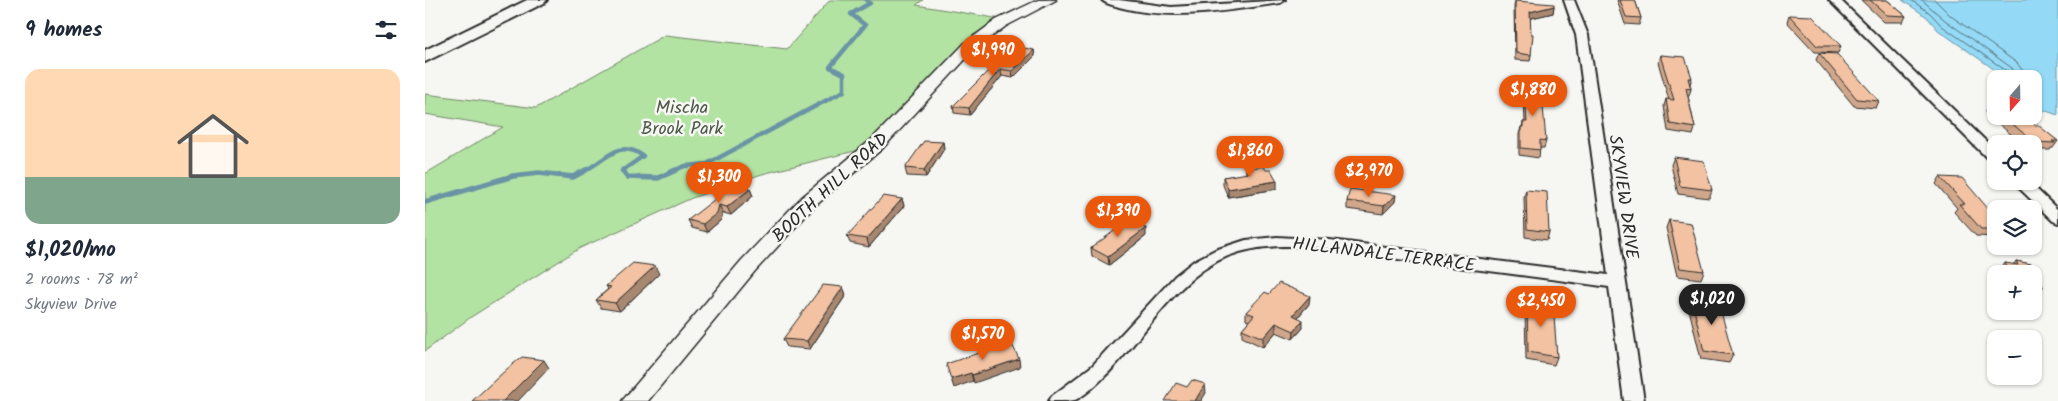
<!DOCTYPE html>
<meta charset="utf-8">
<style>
body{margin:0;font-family:Kalam,sans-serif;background:#f6f6f7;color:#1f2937;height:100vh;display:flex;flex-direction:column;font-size:19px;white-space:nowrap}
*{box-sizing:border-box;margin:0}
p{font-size:16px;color:#747a83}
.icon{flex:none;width:28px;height:28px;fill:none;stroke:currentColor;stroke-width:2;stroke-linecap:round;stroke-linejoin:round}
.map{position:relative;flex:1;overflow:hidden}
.drawer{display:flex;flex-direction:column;background:#fff;width:425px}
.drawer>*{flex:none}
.needle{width:32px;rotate:200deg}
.fabs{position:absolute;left:1562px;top:70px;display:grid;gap:10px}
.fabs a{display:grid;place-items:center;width:55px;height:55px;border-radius:10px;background:#fff;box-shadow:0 1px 4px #0004;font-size:25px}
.price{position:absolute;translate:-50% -42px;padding:0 11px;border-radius:18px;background:#ea580c;color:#fff;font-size:16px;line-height:32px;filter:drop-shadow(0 1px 2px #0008)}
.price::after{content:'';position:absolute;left:50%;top:30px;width:15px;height:11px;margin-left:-8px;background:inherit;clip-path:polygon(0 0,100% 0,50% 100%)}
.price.on{background:#222;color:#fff}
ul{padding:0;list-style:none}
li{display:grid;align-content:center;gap:10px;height:265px;padding:0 25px}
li+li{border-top:1px solid #e0e1e3}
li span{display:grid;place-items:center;height:155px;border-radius:15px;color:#555}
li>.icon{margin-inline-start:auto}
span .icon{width:90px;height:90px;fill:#fffc;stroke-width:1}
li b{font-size:21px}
h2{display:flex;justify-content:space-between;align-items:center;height:60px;padding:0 25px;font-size:21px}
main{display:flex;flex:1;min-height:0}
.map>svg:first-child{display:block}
</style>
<main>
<section class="drawer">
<h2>9 homes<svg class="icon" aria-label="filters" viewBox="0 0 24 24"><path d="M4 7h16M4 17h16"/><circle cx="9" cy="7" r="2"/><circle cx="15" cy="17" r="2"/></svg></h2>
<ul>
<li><span style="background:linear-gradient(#ffd9b3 70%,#7fa58c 0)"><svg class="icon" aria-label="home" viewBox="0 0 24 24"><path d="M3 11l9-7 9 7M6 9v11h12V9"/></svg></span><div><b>$1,020/mo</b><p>2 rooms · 78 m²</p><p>Skyview Drive</p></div></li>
</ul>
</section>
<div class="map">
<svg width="1633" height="401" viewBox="0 0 1633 401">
<rect width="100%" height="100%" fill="#f6f6f2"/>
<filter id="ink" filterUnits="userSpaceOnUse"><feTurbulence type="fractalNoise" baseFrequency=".02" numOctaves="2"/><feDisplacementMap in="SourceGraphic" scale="10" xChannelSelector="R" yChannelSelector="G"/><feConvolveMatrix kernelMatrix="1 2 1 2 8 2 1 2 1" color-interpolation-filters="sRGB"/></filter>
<g filter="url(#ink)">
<path fill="#b3e3a2" stroke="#6f8766" d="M405,0H498L491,5L576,19L548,35L438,149L337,174L267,198L155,248L46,317L0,351V174L78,127L0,114V94L111,108L240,35L362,49Z"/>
<path fill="#94daf6" stroke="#6a94a5" d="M1477,0H1633V115L1609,107V79H1583L1513,30L1502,17Z"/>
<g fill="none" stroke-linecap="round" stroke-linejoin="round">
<path stroke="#55717c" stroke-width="1" d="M1486,0L1505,13L1517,26L1583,72L1585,79
M1497,0L1521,21L1587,68L1591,79
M1510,0L1526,16L1592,63L1598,71L1599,79"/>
<path stroke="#6a94a5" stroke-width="4.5" d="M159,171C182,160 193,138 218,156L197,171
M248,171L260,166L282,164L419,91V74L405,67L440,25L426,14L445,3L441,0"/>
<path stroke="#6a94a5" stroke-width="5.5" d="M198,170L202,177L233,178L251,170
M0,202L88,176L114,173L148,177L161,170"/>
<defs>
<path id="minor" d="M677,0H694L746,7L860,0L855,3C802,11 747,21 694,7C688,5 681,4 677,0Z
M1139,0H1149L1163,35L1219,401H1199L1184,287C1121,278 1057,270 993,262C936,254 858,234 803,256C752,277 722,333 685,371C675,381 663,394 650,400C644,401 632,401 624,401L627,396L667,366L750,276L769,261L790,250L821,240L852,237L905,240L1183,275L1151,35Z
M1404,0H1415L1571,151V163L1566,162Z
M1587,181H1603L1633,210V223L1628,221Z"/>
<path id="tertiary" d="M613,0H631L581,26L549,50L458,148L390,206L330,271L223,401H197L316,261L376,198L446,140L539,44L571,20Z"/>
<path id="secondary" d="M102,0H122L119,3L0,62V50Z"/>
</defs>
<use href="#minor" stroke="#2b2b2b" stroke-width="4"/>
<use href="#tertiary" stroke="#2b2b2b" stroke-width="3"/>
<use href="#secondary" stroke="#2b2b2b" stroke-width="4"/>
<use href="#minor" fill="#f6f6f2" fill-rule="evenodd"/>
<use href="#tertiary" fill="#f6f6f2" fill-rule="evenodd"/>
<use href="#secondary" fill="#f6f6f2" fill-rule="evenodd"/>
</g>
<path fill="#d0a78b" stroke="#2b2b2b" d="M1192,0H1210L1216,18L1214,25L1200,24Z
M1436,0H1462L1481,16L1478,22H1459Z
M1090,1L1129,6L1128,13L1105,18L1106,55L1105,61L1090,60L1089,7Z
M1364,15L1416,46L1413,53L1390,52L1362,22Z
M609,50L610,56L588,78L577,76L545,115L529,113L528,106L573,67Z
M1394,53L1454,101L1451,108L1429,106L1391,60Z
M1235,55L1267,78L1265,84L1266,89L1264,96H1263L1270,128L1268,135L1243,131L1239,106L1241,99L1244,100L1233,62Z
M1097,81L1121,141L1119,148H1115L1114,158L1094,155V134L1096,127H1097L1098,122H1100L1099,101L1096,100L1095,88Z
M1564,105H1571V116H1599L1610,125L1633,141L1628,148H1626L1625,150H1609V144H1597L1560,112Z
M518,142L519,149L501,177L482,176L480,168Z
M1249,157L1287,190L1284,198L1253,194L1246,165Z
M821,169L841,170L852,189L803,197L798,185V177L821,174Z
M1515,177L1571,218V237L1551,236L1529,212L1532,208L1511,184Z
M325,189L328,196L306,215L298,213L296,220L282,232L267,228L263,220Z
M1101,190L1124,232L1122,240L1100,237L1099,197Z
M477,199L479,206L444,247L425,243L422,236Z
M922,201L970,202L958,214L922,209Z
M1244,220L1279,271L1276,279L1252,276L1241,228Z
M721,236L684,265L667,256L666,248Z
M1591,261L1606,264L1618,287L1612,295L1609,294V274H1576L1574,271L1580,263L1588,265Z
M234,274L195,311L176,308L171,300L183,289L181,286Z
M418,287L421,295L385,349L362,347L358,339Z
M844,294L884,304L873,317L878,328L868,339L851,332L838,347L817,337V329L824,321L821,320V312Z
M1266,297L1308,355L1304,363L1276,359L1263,305Z
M1102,299L1132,357L1129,365L1101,360L1100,307Z"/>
<path fill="#a98871" stroke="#2b2b2b" d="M1129,6L1128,13L1103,19L1105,12Z
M609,50L610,56L588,78L587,71Z
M575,69L577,76L545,115L544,108Z
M518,142L519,149L501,177L499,170Z
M852,181V189L803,197V189Z
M325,189L328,196L306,215L302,207Z
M971,195L970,202L958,214L959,206Z
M477,199L479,206L444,247L442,239Z
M294,205L298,213L296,220L282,232L278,224Z
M721,228V236L684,265L683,257Z
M230,266L234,274L195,311L190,303Z
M418,287L421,295L385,349L382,341Z
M885,296L884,304L868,323V315Z
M878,320V328L868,339L869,331Z
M851,323V332L838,347V338Z
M594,359L595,367L549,383L547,375Z
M119,360L124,368L93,401H78Z
M546,373L548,381L529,388L526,379Z
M780,384L781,393L776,401H770Z"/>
<path fill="#f2c2a2" stroke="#2b2b2b" d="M1195,0H1210L1216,18L1201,17Z
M1445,0H1462L1481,16L1462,15Z
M1090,1L1129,4V6L1105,12L1106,34H1108L1106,55L1091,53Z
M1364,15L1387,16L1416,46H1392Z
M594,47L609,50L587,71L575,69L544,108L528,106L570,64L573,67Z
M1394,53L1412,54L1454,101L1432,99Z
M1235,55L1260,57L1267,78H1263L1266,89L1261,88L1270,128L1245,124L1241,99L1249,100Z
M1097,81L1116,83L1121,141L1115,140V150L1096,148V127H1098V122H1102L1100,94L1097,93Z
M1564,105H1571V111Z
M1578,116H1599L1610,125H1613L1633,141H1627L1630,143L1609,142Z
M499,141L518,142L499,170L480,168Z
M1249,157L1279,161L1287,190L1255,186Z
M838,166L841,170H846L852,181L803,189L798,177L823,173L821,169Z
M1515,177L1537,178L1571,218V229H1556L1534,204H1540Z
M308,185L325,189L302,207L294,205L292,213L278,224L263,220Z
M925,189L971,195L959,206L922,201Z
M1101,190L1122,192L1124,232L1102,229Z
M458,196L477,199L442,239L422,236Z
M704,220L721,228L683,257L666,248Z
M1244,220L1266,223L1279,271L1255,268Z
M1591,261L1606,264L1618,287L1609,285V274H1585L1580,263L1593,265Z
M208,263L230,266L190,303L171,300L186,287L181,286Z
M854,283L885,296L868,315L878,320L869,331L851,323L838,338L817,329L829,315L821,312L840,292L844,294Z
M398,285L418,287L382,341L358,339Z
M1266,297L1293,301L1308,355L1279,351Z
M1102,299L1128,303L1132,357L1103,352Z
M586,342L594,359L547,375L546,373L526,379L521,364Z
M97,357L119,360L78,401H47L83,368Z
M767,380L780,384L770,401H740L751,383L762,387Z"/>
</g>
<g text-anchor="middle" stroke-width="5" stroke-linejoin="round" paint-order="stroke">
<g font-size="18" fill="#4d5949" stroke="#f6f6f2">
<text x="257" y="113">Mischa<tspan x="257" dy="21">Brook Park</tspan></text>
</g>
<g font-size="18" fill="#2b2b2b" stroke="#f6f6f2">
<text transform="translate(405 187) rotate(-43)" y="6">BOOTH HILL ROAD</text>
<text transform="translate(1199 197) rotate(82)" y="6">SKYVIEW DRIVE</text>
<text transform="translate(959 254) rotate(7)" y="6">HILLANDALE TERRACE</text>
</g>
</g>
</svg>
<div class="fabs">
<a><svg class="needle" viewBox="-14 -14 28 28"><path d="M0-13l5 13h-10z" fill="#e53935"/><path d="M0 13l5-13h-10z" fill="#747a83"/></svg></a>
<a><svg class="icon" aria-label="locate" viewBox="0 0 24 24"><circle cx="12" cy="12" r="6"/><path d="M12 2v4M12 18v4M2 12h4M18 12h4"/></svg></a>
<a><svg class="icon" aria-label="layers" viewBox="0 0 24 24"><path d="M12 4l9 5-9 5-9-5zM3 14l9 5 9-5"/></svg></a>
<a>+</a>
<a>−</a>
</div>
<b class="price" style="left:568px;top:77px">$1,990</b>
<b class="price" style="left:1108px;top:117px">$1,880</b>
<b class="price" style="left:825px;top:178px">$1,860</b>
<b class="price" style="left:944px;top:198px">$2,970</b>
<b class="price" style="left:294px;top:204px">$1,300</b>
<b class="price" style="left:693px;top:238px">$1,390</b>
<b class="price on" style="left:1287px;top:326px">$1,020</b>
<b class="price" style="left:1116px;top:328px">$2,450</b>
<b class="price" style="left:558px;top:361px">$1,570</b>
</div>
</main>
